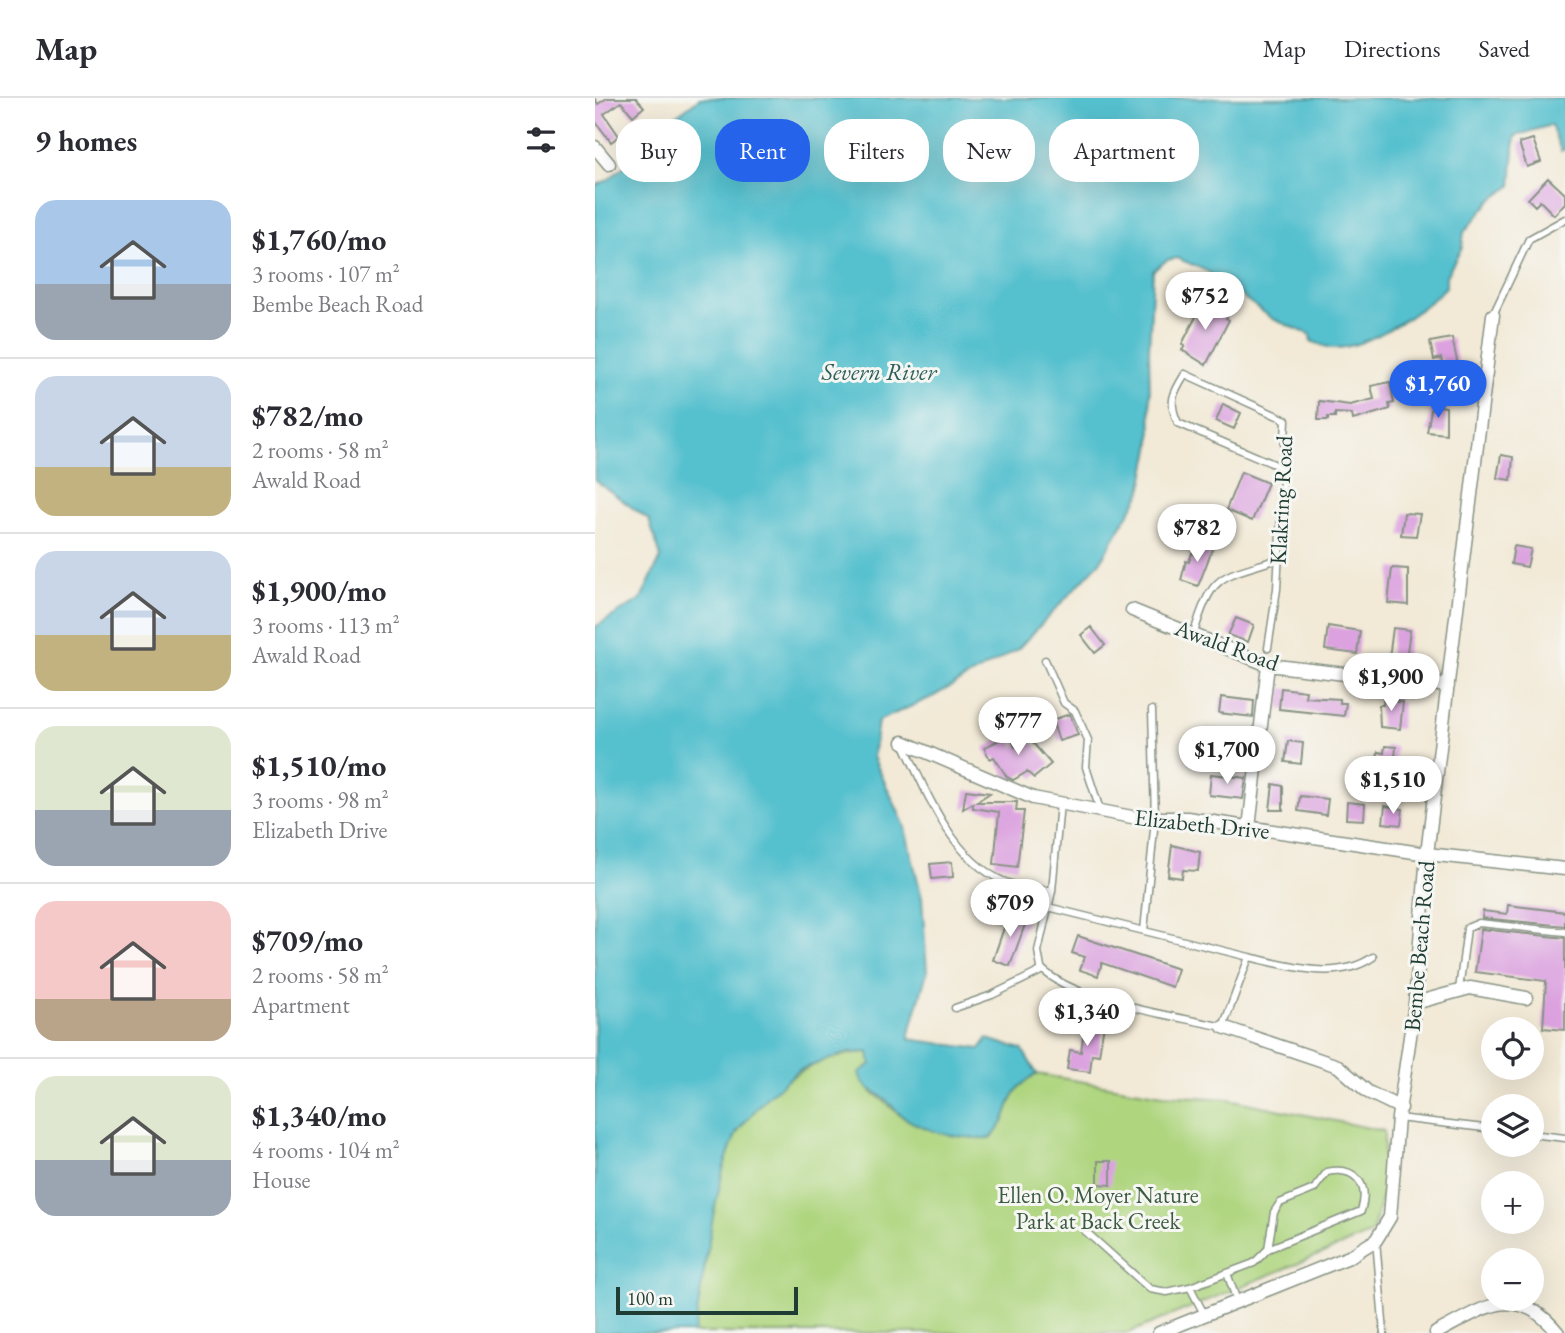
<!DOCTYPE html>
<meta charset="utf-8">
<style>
body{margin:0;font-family:"EB Garamond",serif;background:#f7f7f7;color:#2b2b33;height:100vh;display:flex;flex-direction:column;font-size:26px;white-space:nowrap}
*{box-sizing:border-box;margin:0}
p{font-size:23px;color:#7c7c81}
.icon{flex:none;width:38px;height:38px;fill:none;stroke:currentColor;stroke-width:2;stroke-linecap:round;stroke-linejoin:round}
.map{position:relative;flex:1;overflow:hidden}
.panel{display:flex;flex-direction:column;background:#fff;width:595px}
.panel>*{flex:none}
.banner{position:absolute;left:21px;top:21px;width:665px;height:63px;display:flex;gap:14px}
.controls{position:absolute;left:886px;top:919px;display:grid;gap:14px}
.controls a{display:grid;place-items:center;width:63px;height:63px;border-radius:50%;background:#fff;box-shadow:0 7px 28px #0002;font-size:35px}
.scale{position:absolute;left:21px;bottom:18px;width:182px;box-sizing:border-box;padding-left:7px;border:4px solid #1f3d34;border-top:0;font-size:19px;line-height:24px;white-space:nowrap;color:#1f3d34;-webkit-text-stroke:5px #f6f6f2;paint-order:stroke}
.price{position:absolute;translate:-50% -60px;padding:0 16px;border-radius:24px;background:#fff;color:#222;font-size:23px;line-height:46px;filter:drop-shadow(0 2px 4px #0008)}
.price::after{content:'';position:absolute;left:50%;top:42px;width:21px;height:16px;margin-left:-10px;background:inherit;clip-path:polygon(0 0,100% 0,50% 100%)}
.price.on{background:#2563eb;color:#fff}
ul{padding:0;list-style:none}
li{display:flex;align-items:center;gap:21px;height:175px;padding:0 35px}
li+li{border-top:2px solid #e1e1e2}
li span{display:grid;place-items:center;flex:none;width:196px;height:140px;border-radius:21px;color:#555}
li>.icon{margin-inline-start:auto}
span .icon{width:84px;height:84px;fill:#fffc;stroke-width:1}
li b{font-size:30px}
h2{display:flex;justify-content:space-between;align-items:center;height:84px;padding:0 35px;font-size:30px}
.tag{padding:0 24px;border-radius:28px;background:#fff;box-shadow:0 7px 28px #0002;font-size:24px;line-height:63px}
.tag.on{background:#2563eb;color:#fff}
header{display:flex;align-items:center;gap:42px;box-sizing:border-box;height:98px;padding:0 35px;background:#fff;border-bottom:2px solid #e1e1e2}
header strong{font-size:33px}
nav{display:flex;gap:38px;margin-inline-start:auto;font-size:24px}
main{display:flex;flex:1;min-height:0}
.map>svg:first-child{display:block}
</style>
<header>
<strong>Map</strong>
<nav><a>Map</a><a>Directions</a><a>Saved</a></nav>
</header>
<main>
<section class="panel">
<h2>9 homes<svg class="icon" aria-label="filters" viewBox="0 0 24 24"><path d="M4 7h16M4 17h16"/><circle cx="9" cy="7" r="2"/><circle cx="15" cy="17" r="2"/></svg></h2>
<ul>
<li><span style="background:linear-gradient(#a9c7e8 60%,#9aa5b1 0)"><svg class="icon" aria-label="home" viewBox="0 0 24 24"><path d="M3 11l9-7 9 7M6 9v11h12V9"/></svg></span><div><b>$1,760/mo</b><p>3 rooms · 107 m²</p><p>Bembe Beach Road</p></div></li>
<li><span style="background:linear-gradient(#c9d6e8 65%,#c2b280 0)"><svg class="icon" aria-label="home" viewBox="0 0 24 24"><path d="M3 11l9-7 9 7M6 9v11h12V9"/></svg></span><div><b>$782/mo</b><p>2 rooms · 58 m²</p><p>Awald Road</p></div></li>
<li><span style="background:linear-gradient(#c9d6e8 60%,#c2b280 0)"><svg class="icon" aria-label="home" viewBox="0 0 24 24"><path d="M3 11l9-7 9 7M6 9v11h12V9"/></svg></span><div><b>$1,900/mo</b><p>3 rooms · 113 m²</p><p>Awald Road</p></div></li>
<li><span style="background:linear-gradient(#dfe7d0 60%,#9aa5b1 0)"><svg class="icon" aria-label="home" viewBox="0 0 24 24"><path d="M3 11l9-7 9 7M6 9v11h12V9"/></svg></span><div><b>$1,510/mo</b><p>3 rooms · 98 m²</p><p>Elizabeth Drive</p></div></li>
<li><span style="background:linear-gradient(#f6c9c9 70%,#b9a48a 0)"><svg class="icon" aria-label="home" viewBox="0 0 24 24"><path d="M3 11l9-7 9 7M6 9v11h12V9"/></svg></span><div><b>$709/mo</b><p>2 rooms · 58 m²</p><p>Apartment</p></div></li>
<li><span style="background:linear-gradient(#dfe7d0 60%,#9aa5b1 0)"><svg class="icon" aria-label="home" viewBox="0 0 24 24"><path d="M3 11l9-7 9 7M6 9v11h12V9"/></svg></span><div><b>$1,340/mo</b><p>4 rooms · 104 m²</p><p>House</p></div></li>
</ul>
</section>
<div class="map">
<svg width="970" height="1235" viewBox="0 0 970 1235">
<rect width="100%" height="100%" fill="#f6f6f2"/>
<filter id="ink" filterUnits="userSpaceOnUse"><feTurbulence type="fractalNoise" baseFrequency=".0143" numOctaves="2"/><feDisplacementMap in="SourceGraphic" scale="14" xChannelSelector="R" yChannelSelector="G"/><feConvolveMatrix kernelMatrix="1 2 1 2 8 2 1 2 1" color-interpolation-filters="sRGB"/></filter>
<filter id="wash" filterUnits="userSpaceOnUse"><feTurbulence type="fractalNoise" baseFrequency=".00686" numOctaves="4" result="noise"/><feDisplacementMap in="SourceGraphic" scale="28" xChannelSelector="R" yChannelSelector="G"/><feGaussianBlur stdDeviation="1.57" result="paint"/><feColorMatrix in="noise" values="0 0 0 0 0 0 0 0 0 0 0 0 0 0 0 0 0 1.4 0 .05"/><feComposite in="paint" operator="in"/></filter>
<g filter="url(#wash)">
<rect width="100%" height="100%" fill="#f2e9d6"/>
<path fill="#afd57f" stroke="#67895a" stroke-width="2" d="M274,954L277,961L276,994C290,1001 297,1013 311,1021C337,1036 366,1039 396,1040C422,1013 404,998 442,976L568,997L633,1001L789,1033L788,1094L777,1135L533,1235H99C100,1208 107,1183 112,1156C118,1118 121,1066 143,1033C172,987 221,957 274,954Z"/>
<path fill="#54c0ce" stroke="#3a7e81" stroke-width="2" d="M105,0H970V51L966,53L956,27L920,38L916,88L895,103L869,134L867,150L851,178V189C829,212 770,252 737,250C730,249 722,245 716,243V237L678,221L612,173L582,160L572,162L558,173L554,252L556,346L546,395L505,464L423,551L337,599L283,623L278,659L309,726L327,800L332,874L313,941L385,951L392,941L427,951L442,976C404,998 422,1013 396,1040C367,1041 336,1036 310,1020C302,1015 297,1007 290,1001C278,991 269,992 264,975L276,966L274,954L251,955L204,972L171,1000L142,1033L129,1068L117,1123L99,1235H0V529L46,501L66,459L54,422L0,382V88L13,82L58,43L54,38Z"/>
<g id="blocks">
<path fill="#dba2df" d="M12,0H41L49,9L38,18L26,4L9,16L24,38L16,44L0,23V1L3,6Z
M938,41L946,64L932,69L924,45Z
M953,80L970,96V105L959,117L945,103L940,108L933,101Z
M610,201L633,217L631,220L634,222L611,267L587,252L590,248L587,246Z
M857,240L865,276L851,279L846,260L839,262L835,244Z
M795,284L799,305L794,306L795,311L758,322L757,316L740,315V319H733V322H723L724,303L755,307L779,301L776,288Z
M628,306L646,315L639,331L621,323Z
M837,307L851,309V336L832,334Z
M906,357L918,359L916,382L902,380Z
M646,374L673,385L657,423L631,412Z
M809,415L825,416L821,438L806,437Z
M605,442L619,447L603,488L586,482L591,463L594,464L597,455L600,456Z
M919,448L936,451L932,469L916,466Z
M797,470L813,471V507L793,505Z
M641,520L659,527L653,544L633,537Z
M733,528L765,533L762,556L730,552Z
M496,529L510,547L500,555L486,537Z
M798,530L815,532L811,561L794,560Z
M686,590L711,593L710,599L745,601V605H751L749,618L684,611Z
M789,597L803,598L802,604H808L805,631L785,629L784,607H788Z
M626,599L659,603L658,619L624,615Z
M475,616L483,637L464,643L457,622Z
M415,636L420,649L432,638L456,666L439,680L432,674L418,682L412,679L399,659L395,661L389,650Z
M693,643L708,645L706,666L690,664Z
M790,648L801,649L798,679L772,677L773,663L782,664L783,654L789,655Z
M616,676L651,680L648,701L614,697Z
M678,686L688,688V712H675Z
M371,692L395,695L381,704H422L421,713H429L422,769L399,766L404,714L378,710V705L368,711Z
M705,698L733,701L731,717L703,713Z
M752,704L770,706L769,722L751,721Z
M790,708L808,711L806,727L788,725Z
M577,747L605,754L603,773L588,772L587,780L573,778Z
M357,764L358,779L337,781L335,766Z
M913,807L970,814V828L887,820L888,813L912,816Z
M414,815L432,821L415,868L398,862Z
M886,831L970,840V932L948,930L951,883L880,874Z
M483,838L583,871L577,889L507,865L503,878L485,872L490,859L477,855Z
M490,923L509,926L504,957L497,956L495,974L472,971L475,952L486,954Z
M503,1063H516V1087L503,1086Z"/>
</g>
</g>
<g filter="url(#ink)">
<use href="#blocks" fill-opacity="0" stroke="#889385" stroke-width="2"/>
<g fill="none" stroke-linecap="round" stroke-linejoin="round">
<defs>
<path id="lane" d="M898,217L934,141L970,121
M599,535C618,473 625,480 683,461
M673,550L682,491L691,322L590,276C578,295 573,304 583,325L688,370
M450,562L469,605L480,613L493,642L491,669L505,712
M309,647C333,697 360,770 419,787C431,791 445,791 457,793
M453,809L654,859L628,929C581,918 479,904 446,870L443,853L457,793L465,705
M549,833L560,721L557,612
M654,859C694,868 742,884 778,859
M864,892L872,830L884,825L970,834
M360,910L397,897L448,872
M803,1020L898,1031
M936,1036L970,1040
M489,1132L555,1191L572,1194L595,1189L609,1216
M781,1142L789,1235
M632,1175L642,1203
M595,1189L659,1165L673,1151L766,1113C775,1086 760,1068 732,1074L719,1091L685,1105L679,1114L673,1151"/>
<path id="street" d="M0,49L14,66
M537,512L673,567L853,588
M308,644L438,700L542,720H592L832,756L970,771
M623,645L662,651
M654,730L673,567
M820,905L875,890L931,900
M628,929L743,968L773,994L806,1010
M564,1235L754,1159L781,1142L795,1119L803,1020L820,905L832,756L898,217
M841,1235C889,1210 921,1183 963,1235"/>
</defs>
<use href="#lane" stroke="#889385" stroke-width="9"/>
<use href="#street" stroke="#889385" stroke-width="15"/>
<use href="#lane" stroke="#fff" stroke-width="6"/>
<use href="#street" stroke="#fff" stroke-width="12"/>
</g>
</g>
<g text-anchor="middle" stroke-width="6" stroke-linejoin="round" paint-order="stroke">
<g font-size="23" fill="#1f3d34" stroke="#f6f6f2">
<text transform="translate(686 402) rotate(-87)" y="8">Klakring Road</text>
<text transform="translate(632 547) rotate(20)" y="8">Awald Road</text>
<text transform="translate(607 726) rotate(6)" y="8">Elizabeth Drive</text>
<text transform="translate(824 848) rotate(-85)" y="8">Bembe Beach Road</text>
</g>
<g font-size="23" fill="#3c5b43" stroke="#f6f6f2">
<text x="503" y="1105">Ellen O. Moyer Nature<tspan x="503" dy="26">Park at Back Creek</tspan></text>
</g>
<g font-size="24" font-style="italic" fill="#2c5e5a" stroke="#f6f6f2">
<text x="284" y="282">Severn River</text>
</g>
</g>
</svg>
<div class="controls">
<a><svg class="icon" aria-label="locate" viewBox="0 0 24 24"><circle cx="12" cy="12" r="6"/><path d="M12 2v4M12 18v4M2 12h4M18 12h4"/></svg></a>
<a><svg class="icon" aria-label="layers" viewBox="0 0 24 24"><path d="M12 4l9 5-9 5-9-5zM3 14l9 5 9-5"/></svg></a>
<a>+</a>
<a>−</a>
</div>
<div class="scale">100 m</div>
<b class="price" style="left:610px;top:234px">$752</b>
<b class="price on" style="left:843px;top:322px">$1,760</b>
<b class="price" style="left:602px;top:466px">$782</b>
<b class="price" style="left:796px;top:615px">$1,900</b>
<b class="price" style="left:423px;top:659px">$777</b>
<b class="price" style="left:632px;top:688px">$1,700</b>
<b class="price" style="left:798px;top:718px">$1,510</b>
<b class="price" style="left:415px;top:841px">$709</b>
<b class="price" style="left:492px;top:950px">$1,340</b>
<div class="banner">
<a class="tag">Buy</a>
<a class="tag on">Rent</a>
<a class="tag">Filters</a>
<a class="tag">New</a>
<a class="tag">Apartment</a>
</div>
</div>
</main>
